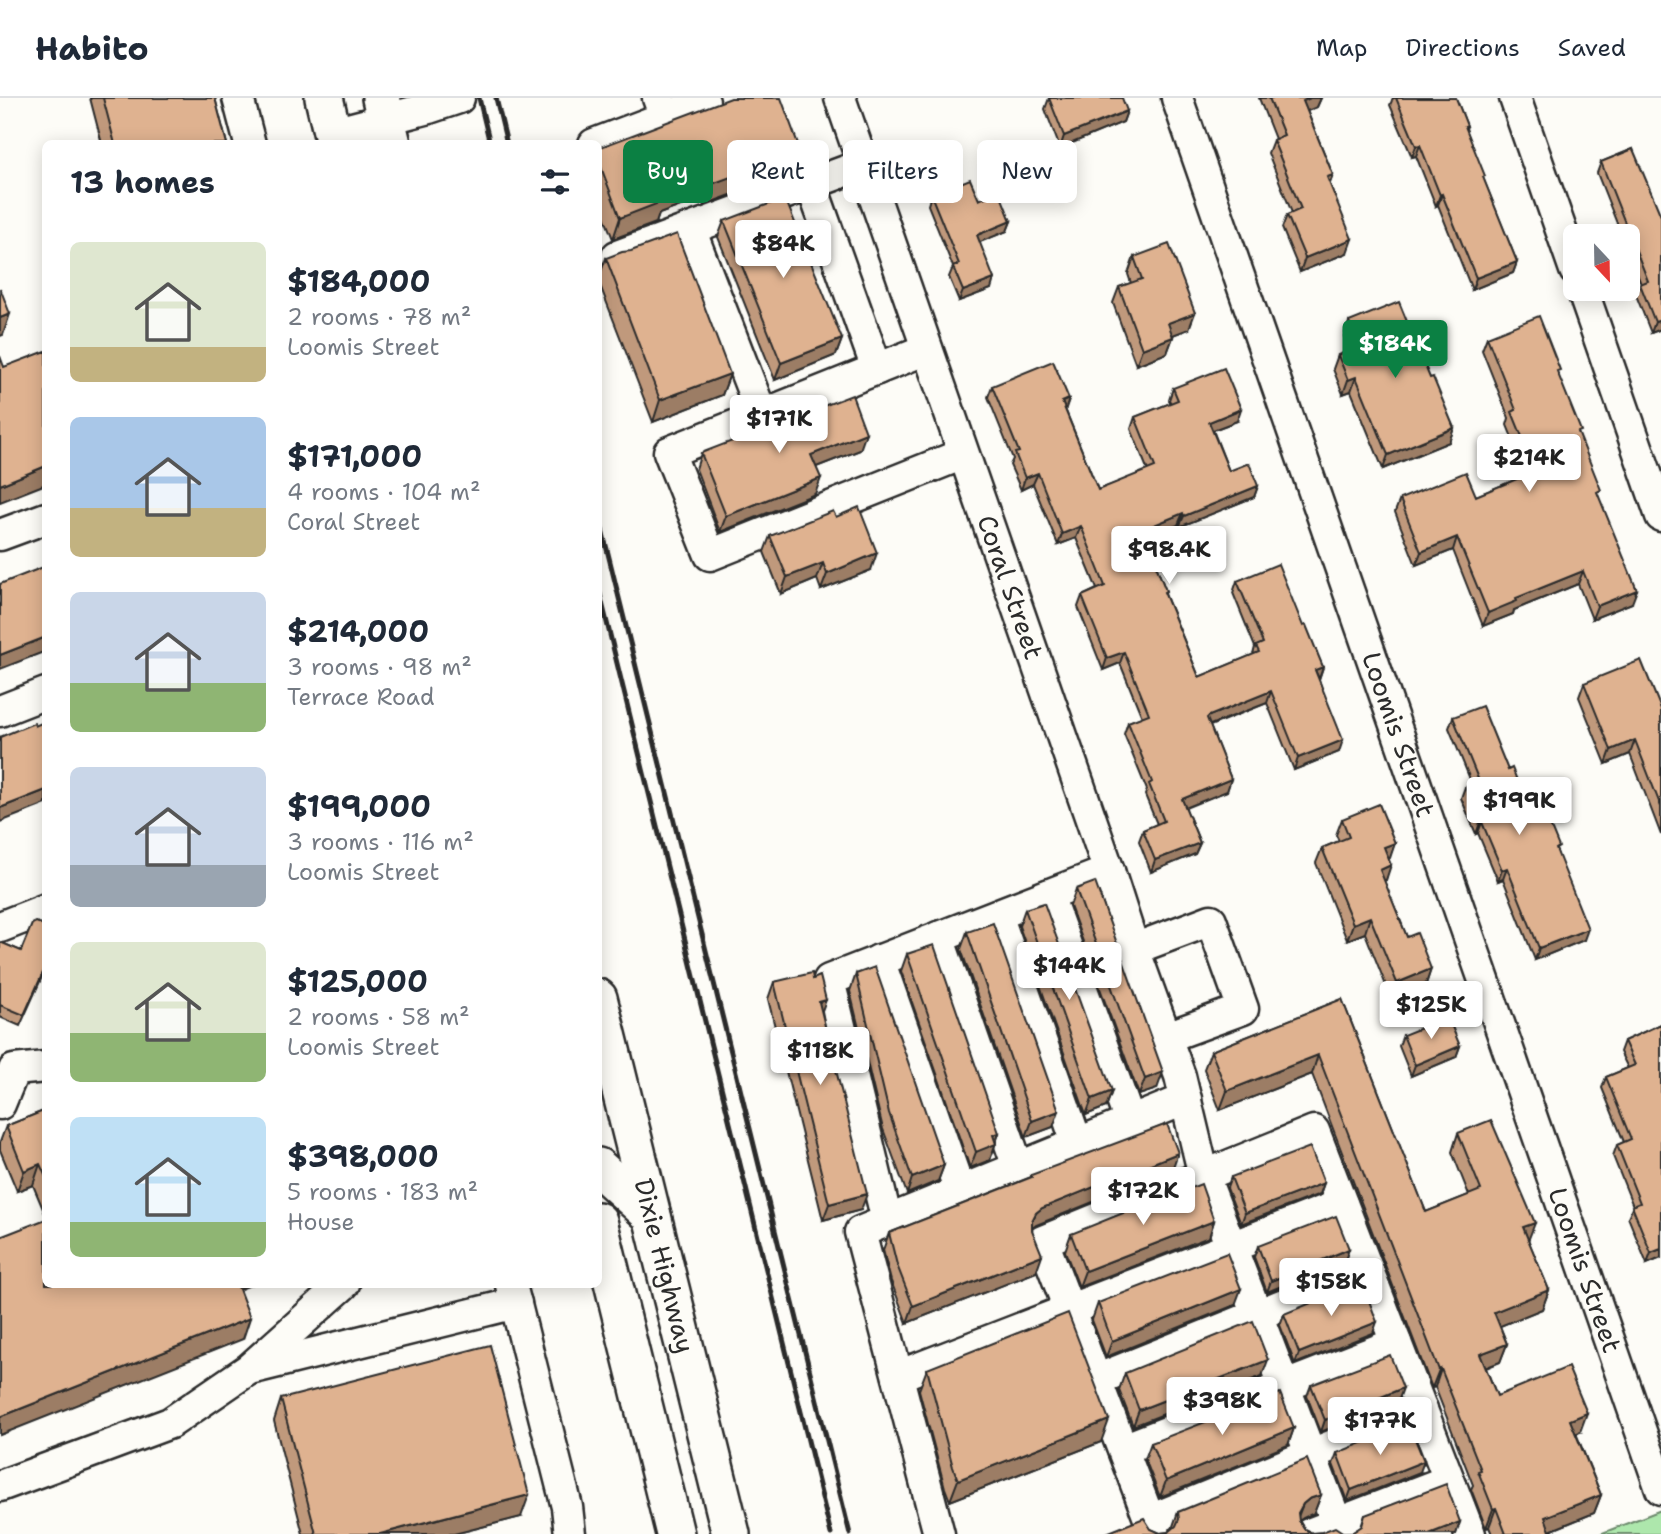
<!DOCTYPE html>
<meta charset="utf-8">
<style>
body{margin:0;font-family:"Shantell Sans",sans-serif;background:#f6f6f7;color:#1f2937;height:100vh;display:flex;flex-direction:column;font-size:26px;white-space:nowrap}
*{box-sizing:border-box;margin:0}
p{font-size:23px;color:#747a83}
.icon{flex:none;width:38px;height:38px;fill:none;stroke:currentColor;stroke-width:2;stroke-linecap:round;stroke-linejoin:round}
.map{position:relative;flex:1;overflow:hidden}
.side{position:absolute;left:42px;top:42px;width:560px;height:1148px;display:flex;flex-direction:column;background:#fff;border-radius:10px;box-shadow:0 4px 18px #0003}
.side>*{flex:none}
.top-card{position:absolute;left:623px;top:42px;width:665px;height:63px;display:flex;gap:14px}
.needle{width:46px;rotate:158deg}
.controls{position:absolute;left:1563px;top:126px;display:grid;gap:14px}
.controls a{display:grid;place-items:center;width:77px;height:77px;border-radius:10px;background:#fff;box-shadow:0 4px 18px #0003;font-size:35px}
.price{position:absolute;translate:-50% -60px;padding:0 16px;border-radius:7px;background:#fff;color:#222;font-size:23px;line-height:46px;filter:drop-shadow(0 2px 4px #0008)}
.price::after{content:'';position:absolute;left:50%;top:42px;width:21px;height:16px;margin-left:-10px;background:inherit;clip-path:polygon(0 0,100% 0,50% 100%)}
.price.current{background:#0b8043;color:#fff}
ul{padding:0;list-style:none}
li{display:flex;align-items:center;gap:21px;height:175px;padding:0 28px}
li span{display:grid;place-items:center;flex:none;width:196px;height:140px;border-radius:10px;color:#555}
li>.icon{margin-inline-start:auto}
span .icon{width:84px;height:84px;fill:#fffc;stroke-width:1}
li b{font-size:30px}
h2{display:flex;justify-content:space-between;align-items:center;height:84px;padding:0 28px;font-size:30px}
.pill{padding:0 24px;border-radius:10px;background:#fff;box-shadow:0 4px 18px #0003;font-size:24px;line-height:63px}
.pill.current{background:#0b8043;color:#fff}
header{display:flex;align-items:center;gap:42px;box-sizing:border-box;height:98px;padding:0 35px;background:#fff;border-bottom:2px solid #e0e1e3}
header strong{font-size:33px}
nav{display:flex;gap:38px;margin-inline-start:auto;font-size:24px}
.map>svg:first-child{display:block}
</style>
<header>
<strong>Habito</strong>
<nav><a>Map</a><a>Directions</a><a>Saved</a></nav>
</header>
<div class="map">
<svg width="1661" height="1436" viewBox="0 0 1661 1436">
<rect width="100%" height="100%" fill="#fdfcf7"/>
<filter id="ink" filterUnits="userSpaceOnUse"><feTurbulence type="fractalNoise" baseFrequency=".0143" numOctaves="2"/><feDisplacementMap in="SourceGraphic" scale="14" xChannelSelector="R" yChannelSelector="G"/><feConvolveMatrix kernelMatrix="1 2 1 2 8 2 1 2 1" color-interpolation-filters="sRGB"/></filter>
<g filter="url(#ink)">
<path fill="#ade7ac" stroke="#6c896c" stroke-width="2" d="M1661,1412V1436H1600Z"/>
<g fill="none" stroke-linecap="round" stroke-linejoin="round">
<defs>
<g id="minor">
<path d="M238,0L250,46"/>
<path id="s1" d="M840,0L1109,773L1134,851L1180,978L1204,1078L1341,1436"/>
<path id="s2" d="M1177,0L1661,1391"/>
<path d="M1515,0L1575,172"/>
<path d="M665,19L704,4"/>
<path d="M333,35L429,10L459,0"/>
<path d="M594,46L665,19L658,0"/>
<path d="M811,86L877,271"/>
<path d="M690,131L762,317"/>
<path d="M617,158L862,67"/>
<path d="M1582,191L1661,418"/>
<path d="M927,251L669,354L710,457L963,356"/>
<path d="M0,437L46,420"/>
<path d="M0,613L46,595"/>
<path d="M1048,797L1130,1024"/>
<path d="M997,817L1077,1045"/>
<path d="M0,829L46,811"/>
<path d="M938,839L1018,1069"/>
<path d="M1134,851L1211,822L1243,911L1167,939"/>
<path d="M879,862L960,1093"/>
<path d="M0,1006L14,972L46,969"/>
<path d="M887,1123L829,882L1109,773"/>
<path d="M511,1187L567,1409L570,1436"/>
<path d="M254,1270L516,1205"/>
<path d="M898,1278L1342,1106"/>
<path d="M1096,1282L1368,1172"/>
<path d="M1123,1351L1396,1245"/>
<path d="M0,1388L170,1325L249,1271L344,1186"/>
<path d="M1150,1422L1422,1311"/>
<path d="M939,1436L860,1134L1186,1001"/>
<path d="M1155,1436L1043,1143L1314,1033L1470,1436"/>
<path d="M1309,1436L1449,1382"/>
</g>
<g id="major">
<path d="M324,0L335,46"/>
<path d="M381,0L392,46"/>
<path id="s3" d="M598,900L731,1436"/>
<path d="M598,1069L652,1118"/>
<path d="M598,1123L675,1436"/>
</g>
</defs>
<use href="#minor" stroke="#2b2b2b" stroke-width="35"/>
<use href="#major" stroke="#2b2b2b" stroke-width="42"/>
<use href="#minor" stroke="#fdfcf7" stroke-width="30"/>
<use href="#major" stroke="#fdfcf7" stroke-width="37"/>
<path stroke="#2b2b2b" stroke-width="5" d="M479,0L490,46
M496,0L507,46
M598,415L850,1436
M598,488L831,1436"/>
</g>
<path fill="#c0997c" stroke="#2b2b2b" stroke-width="2" d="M90,0H215L227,46H102Z
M1049,0L1127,13L1123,24L1060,50L1045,11Z
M1259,0H1321L1317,9L1307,13L1333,77L1329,87L1347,155L1300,174L1282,130L1287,117L1292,115L1268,55L1273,42L1275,41Z
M1393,0H1456L1467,28L1466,31L1484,82L1517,164L1513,175L1472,192L1438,107L1436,108L1416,58L1412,59L1390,7Z
M798,46L791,67L769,75L766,84L704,107L702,100L659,116L656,125L613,141L598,103V50Z
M1633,51L1661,231L1651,235L1636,197L1641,186L1628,153V138H1622L1597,75L1601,64Z
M931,97L1011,123L1007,133L979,144L991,191L959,203L949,179L953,169L928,107Z
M724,123L842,241L836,257L775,282L718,139Z
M1134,159L1189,231L1172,237L1173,239L1167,255L1136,267L1113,205L1119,189L1131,185L1128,176Z
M606,160L730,276L722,297L653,324L598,182Z
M1349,224L1430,280L1454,330L1449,344L1383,371L1351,293L1343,296L1333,271L1338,257L1350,253L1344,238Z
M1487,239L1558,277L1579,338L1632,505L1592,521L1578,486L1514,512L1513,516L1483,528L1453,452L1416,467L1395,414L1400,401L1476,398L1527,377L1507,327L1509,320L1482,252Z
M992,288L1069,301L1065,311L1098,392L1148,373L1131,331L1135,319L1171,305L1169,302L1173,290L1237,323L1213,332L1229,373L1258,388L1254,399L1179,429L1178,427L1145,440L1166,493L1165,496L1199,579L1253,557L1255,549L1233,495L1237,483L1303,528L1323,569L1319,581L1339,654L1294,672L1267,605L1210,628L1231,681L1227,693L1185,709L1200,745L1195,756L1151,774L1139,743L1143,732L1157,726L1145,697L1147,692L1124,636L1128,624L1142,619L1120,565L1103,572L1078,509L1082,498L1097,491L1076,440L1058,447L1033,386L1021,392L1010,367L1013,361L988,299Z
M860,352L816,369L815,396L720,434L696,371L701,355Z
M836,419L871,472L821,492L817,481L781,496L764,454L770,438Z
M1584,585L1661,611V737L1630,656L1606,666L1579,599Z
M1453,619L1508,672L1533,722L1557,754L1584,842L1535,862L1503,781L1498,783L1478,735L1476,736L1461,700L1465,689L1472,686L1449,630Z
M1342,721L1395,745L1389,760L1386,782L1384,783L1407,839L1431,871L1426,886L1391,900L1365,835L1347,842L1316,765L1322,750L1339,743L1336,737Z
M1076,791L1157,991L1139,997L1070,808Z
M1025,811L1112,993L1106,1009L1086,1017L1019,828Z
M46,828V870L20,928L0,919V844L21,853Z
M967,834L1053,1029L1026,1039L961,851Z
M907,856L999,1035L990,1062L970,1070L901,873Z
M856,876L944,1067L938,1083L907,1096L883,1031L850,893Z
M813,881L822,913L861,1112L823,1122L768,901L774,884Z
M1342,901L1426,1114L1469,1097L1452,1054L1458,1035L1528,1142L1549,1192L1542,1211L1500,1228L1507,1246L1500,1264L1486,1270L1497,1298L1580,1334L1576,1335L1601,1397L1594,1415L1550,1433L1551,1436H1492L1489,1429L1486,1430L1471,1391L1473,1387L1435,1289L1432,1290L1312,976L1220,1012L1204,971L1211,953Z
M1661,926V1160L1647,1166L1628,1119L1633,1108L1613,1058L1617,1047L1624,1044L1602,990L1606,979L1628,970L1620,954L1624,943Z
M1403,937L1460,948L1456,959L1411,978L1399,948Z
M46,1012V1118L33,1087L17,1093L0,1052V1044L6,1028Z
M1172,1072L1036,1127L1032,1130L1036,1174L907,1225L891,1183L883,1152L889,1135L1031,1079V1077Z
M1231,1079L1324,1085L1320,1096L1241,1126L1227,1090Z
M1214,1123L1209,1139L1079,1189L1065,1153L1071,1136Z
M1258,1148L1349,1151L1345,1162L1267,1194L1254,1159Z
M1098,1205L1235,1207L1106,1259L1092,1222Z
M1284,1216L1373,1235L1295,1266L1280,1227Z
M927,1271L1101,1344L950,1403L945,1390L919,1292Z
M1125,1275L1262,1278L1133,1328L1119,1292Z
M1311,1287L1399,1301L1321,1334L1307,1298Z
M281,1301L521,1419L454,1436H303L274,1323Z
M1294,1330L1288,1347L1160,1399L1145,1361L1151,1345Z
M1337,1355L1420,1374L1347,1403L1333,1366Z
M1321,1397L1314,1415L1299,1422L1304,1431L1312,1435L1353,1434L1361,1429L1365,1417L1460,1424L1456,1436H1104L1151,1431L1160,1435L1169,1434L1172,1431L1178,1414Z"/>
<path fill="#9c7d65" stroke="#2b2b2b" stroke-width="2" d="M1310,0H1321L1317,9L1298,17L1303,3Z
M1127,13L1123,24L1060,50L1064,38Z
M798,46L791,67L769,75L766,84L704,107L712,86L771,56Z
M1420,47L1416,58L1412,59L1416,48Z
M1333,77L1328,91L1327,79Z
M710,79L702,100L659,116L656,125L613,141L620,120L662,97Z
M1442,96L1438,107L1436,108L1440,97Z
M1011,123L1007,133L973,147L977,137Z
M1352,141L1347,155L1300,174L1305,160Z
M1517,164L1513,175L1472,192L1476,180Z
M994,181L991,191L959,203L963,193Z
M1195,215L1189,231L1162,241L1168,225Z
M10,216L3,237L0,238V220Z
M1661,222V231L1651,235L1655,224Z
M1173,239L1167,255L1136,267L1142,251Z
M842,241L836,257L775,282L781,265Z
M730,276L722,297L653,324L660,302Z
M1356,279L1351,293L1343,296L1348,282Z
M1069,301L1065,313L1062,304Z
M1241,311L1237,323L1205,335L1209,324Z
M1454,330L1449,344L1383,371L1388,357Z
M866,335L860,352L806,373L811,357Z
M46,368V386L0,404V387Z
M1038,375L1033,386L1021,392L1025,380Z
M821,380L815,396L720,434L726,418Z
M1258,388L1254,399L1179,429L1184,418Z
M1183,415L1178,427L1138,443L1142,432Z
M1081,428L1076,440L1058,447L1062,436Z
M1457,439L1453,452L1416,467L1421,454Z
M877,455L871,472L821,492L827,476Z
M823,465L817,481L781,496L787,479Z
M1583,473L1578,486L1514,512L1513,516L1483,528L1488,515L1516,500Z
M1637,492L1632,505L1592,521L1597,508Z
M46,539V553L0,571V557Z
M1124,554L1120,565L1103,572L1107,560Z
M1323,569L1319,581L1315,572Z
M1271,593L1267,605L1205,629L1207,620L1209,618Z
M1343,642L1339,654L1294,672L1298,660Z
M1635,642L1630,656L1606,666L1611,652Z
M1231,681L1227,693L1178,713L1182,701Z
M46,692V706L0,724V710Z
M1482,724L1478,735L1476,736L1480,725Z
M1200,745L1195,756L1151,774L1155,762Z
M1395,745L1390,760L1379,765L1384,749Z
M1391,767L1386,782L1374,787L1380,772Z
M1507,770L1503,781L1498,783L1502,772Z
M1370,819L1365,835L1347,842L1353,826Z
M1588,831L1584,842L1535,862L1539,850Z
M1431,871L1426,886L1391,900L1397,885Z
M826,902L820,918L819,904Z
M1460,948L1456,959L1411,978L1415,967Z
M1318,957L1312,976L1220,1012L1227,993Z
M1163,974L1157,991L1139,997L1145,981Z
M1112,993L1106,1009L1086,1017L1092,1001Z
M1059,1013L1053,1029L1026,1039L1032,1023Z
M999,1035L990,1062L970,1070L976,1054L993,1037Z
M1178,1055L1172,1072L1036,1127L1030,1132L1032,1123L1036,1115L1042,1110Z
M40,1066L33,1087L17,1093L24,1073Z
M944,1067L938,1083L907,1096L912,1080Z
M1324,1085L1320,1096L1241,1126L1245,1115Z
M867,1096L861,1112L823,1122L829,1106Z
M1214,1123L1209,1139L1079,1189L1085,1173Z
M1535,1125L1528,1143L1523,1129Z
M1349,1151L1345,1162L1267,1194L1271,1183Z
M1661,1151V1160L1647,1166L1651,1155Z
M1042,1157L1036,1174L907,1225L913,1208Z
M230,1186H253L226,1197Z
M1241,1191L1235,1207L1106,1259L1112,1243Z
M1549,1192L1542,1211L1488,1233L1494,1214Z
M250,1220L243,1241L0,1337V1319Z
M1377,1224L1373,1235L1295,1266L1299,1255Z
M1507,1246L1500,1264L1474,1274L1480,1256Z
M1268,1262L1262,1278L1133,1328L1139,1312Z
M1441,1271L1435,1289L1432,1290L1439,1272Z
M1403,1290L1399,1301L1321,1334L1325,1322Z
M1587,1315L1580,1334L1564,1340L1570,1322Z
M1109,1322L1101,1344L950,1403L958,1382Z
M1294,1330L1288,1347L1160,1399L1166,1383Z
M1424,1363L1420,1374L1347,1403L1351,1392Z
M529,1397L521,1419L454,1436H380Z
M1321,1397L1314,1415L1303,1420L1296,1425L1292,1434L1303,1406L1309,1401Z
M1601,1397L1594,1415L1542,1436L1545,1419Z
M1496,1410L1489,1429L1486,1430L1493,1411Z
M1460,1424L1456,1436H1429Z"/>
<path fill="#dfb290" stroke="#2b2b2b" stroke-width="2" d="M103,0H215L227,46H115Z
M731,0H781L798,46L771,56L774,63L712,86L710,79L662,97L664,103L620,120L598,61V50Z
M1049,0H1122L1127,13L1064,38Z
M1269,0H1310L1303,3L1333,77L1327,79L1352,141L1305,160L1287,117L1301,111L1273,42L1284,37Z
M1396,0H1456L1467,28H1465L1485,78L1483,79L1517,164L1476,180L1442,96L1440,97L1420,47L1416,48Z
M1633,51L1661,118V222L1655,224L1640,186L1648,183L1601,64Z
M970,81L979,102L999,93L1011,123L977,137L994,181L963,193L953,169L959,166L931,97Z
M785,100L842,241L781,265L724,123Z
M677,136L730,276L660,302L606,160L622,154L631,153Z
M1169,146L1195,215L1168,225L1173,239L1142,251L1119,189L1142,181L1134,159Z
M0,190L10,216L0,220Z
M1399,204L1430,280L1433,279L1454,330L1388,357L1356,279L1348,282L1338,257L1359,249L1349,224Z
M1539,218L1560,272L1557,273L1581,333L1578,334L1601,392L1597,394L1637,492L1597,508L1583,473L1516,500L1517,503L1488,515L1457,439L1421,454L1400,401L1466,374L1476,398L1536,373L1512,314L1516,312L1487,239Z
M46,253V368L0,387V258L4,269Z
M1053,263L1069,301L1062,304L1098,392L1155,369L1135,319L1178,302L1173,290L1224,270L1241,311L1209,324L1229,373L1249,365L1258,388L1184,418L1183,415L1142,432L1166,493L1164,494L1199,579L1259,554L1256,548L1263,545L1237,483L1278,466L1303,528L1306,527L1323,569L1315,572L1343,642L1298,660L1271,593L1209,618L1207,620L1231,681L1182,701L1200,745L1155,762L1143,732L1164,723L1149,686L1152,684L1128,624L1149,616L1124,554L1107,560L1082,498L1105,488L1081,428L1062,436L1038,375L1025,380L1015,355L1019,354L992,288Z
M852,297L866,335L811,357L821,380L726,418L701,355Z
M859,409L877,455L827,476L823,465L787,479L770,438L833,413L836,419Z
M46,468V539L0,557V486Z
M1641,562L1661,611V709L1635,642L1611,652L1584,585Z
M1482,608L1508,672L1512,670L1533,722L1546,717L1559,749L1556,751L1588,831L1539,850L1507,770L1502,772L1482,724L1480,725L1465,689L1479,683L1453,619Z
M46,623V692L0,710V639L34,625L35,628Z
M1379,706L1395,745L1384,749L1391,767L1380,772L1407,839L1417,835L1431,871L1397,885L1370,819L1353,826L1322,750L1349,739L1342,721Z
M1095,784L1163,974L1145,981L1076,791Z
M1044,805L1112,993L1092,1001L1025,811Z
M36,824L46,828V868L24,917L0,907V844L21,853L32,826Z
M993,825L1059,1013L1032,1023L967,834Z
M934,847L999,1035L993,1037L996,1046L976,1054L907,856Z
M875,869L944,1067L912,1080L889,1015L856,876Z
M812,875L813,881L820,878L826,902L819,904L867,1096L829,1106L774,884Z
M1342,901L1426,1114L1481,1092L1458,1035L1491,1022L1535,1125L1523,1129L1549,1192L1494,1214L1507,1246L1480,1256L1497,1298L1568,1269L1587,1315L1570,1322L1601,1397L1545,1419L1551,1436H1506L1496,1410L1493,1411L1478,1373L1481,1372L1441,1271L1439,1272L1318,957L1227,993L1211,953Z
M1448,919L1460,948L1415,967L1403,937Z
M1661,926V1151L1651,1155L1632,1108L1640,1105L1617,1047L1631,1041L1606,979L1635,967L1624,943Z
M46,1012V1079L40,1066L24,1073L6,1028Z
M1167,1026L1178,1055L1042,1110L1036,1115L1032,1123V1132L1042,1157L913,1208L897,1167L889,1135L1032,1079L1031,1077Z
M1310,1049L1324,1085L1245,1115L1231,1079Z
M1201,1086L1214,1123L1085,1173L1071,1136L1190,1088L1191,1090Z
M1336,1118L1349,1151L1271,1183L1258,1148Z
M46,1121V1186H237L250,1220L0,1319V1139Z
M1227,1155L1241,1191L1112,1243L1098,1205Z
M1362,1184L1377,1224L1299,1255L1284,1216Z
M1068,1215L1109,1322L958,1382L953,1369L927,1271Z
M1253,1223L1268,1262L1139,1312L1125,1275Z
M490,1247L529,1397L380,1436H316L281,1301Z
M1390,1257L1403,1290L1325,1322L1311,1287Z
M1280,1295L1294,1330L1166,1383L1151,1345Z
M1409,1326L1424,1363L1351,1392L1337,1355Z
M1307,1361L1321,1397L1309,1401L1303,1406L1298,1415L1299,1423L1304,1431L1312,1435L1322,1434L1335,1429L1344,1435L1353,1434L1362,1428L1365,1417L1446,1386L1460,1424L1429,1436H1104L1144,1420L1151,1431L1160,1435L1169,1434L1176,1428L1179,1421L1178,1414Z"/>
</g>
<g text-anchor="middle" stroke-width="7" stroke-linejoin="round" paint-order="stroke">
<g font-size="26" fill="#2b2b2b" stroke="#fdfcf7">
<text dy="9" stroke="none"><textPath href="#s1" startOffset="518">Coral Street</textPath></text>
<text dy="9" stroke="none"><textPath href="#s2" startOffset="674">Loomis Street</textPath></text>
<text dy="9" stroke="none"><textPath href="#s3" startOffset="276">Dixie Highway</textPath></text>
<text dy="9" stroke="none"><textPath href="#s2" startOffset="1241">Loomis Street</textPath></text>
</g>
</g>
</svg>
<div class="controls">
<a><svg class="needle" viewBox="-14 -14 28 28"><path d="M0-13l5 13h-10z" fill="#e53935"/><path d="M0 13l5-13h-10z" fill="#747a83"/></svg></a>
</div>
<b class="price" style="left:783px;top:182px">$84K</b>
<b class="price current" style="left:1395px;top:282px">$184K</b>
<b class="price" style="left:779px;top:357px">$171K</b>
<b class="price" style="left:1529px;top:396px">$214K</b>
<b class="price" style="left:1169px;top:488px">$98.4K</b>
<b class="price" style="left:1519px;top:739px">$199K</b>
<b class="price" style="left:1069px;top:904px">$144K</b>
<b class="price" style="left:1431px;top:943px">$125K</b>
<b class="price" style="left:820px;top:989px">$118K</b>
<b class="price" style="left:1143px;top:1129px">$172K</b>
<b class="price" style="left:1331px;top:1220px">$158K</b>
<b class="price" style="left:1222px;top:1339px">$398K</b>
<b class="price" style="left:1380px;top:1359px">$177K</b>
<div class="top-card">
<a class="pill current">Buy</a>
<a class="pill">Rent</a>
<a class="pill">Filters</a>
<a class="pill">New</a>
</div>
<section class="side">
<h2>13 homes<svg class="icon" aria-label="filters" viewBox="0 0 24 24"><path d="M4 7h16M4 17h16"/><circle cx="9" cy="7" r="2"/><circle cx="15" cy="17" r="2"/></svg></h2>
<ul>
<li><span style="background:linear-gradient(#dfe7d0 75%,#c2b280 0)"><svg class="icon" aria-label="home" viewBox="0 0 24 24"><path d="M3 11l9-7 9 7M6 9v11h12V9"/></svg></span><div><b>$184,000</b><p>2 rooms · 78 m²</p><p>Loomis Street</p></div></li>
<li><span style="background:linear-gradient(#a9c7e8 65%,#c2b280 0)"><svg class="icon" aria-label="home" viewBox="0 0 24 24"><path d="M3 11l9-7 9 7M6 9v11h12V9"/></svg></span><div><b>$171,000</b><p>4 rooms · 104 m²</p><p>Coral Street</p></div></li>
<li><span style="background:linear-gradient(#c9d6e8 65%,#8fb573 0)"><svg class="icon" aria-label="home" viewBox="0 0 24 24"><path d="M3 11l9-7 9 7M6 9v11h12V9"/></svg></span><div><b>$214,000</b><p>3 rooms · 98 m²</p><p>Terrace Road</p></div></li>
<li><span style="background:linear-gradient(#c9d6e8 70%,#9aa5b1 0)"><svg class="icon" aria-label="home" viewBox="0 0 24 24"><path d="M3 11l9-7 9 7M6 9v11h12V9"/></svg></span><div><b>$199,000</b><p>3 rooms · 116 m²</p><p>Loomis Street</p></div></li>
<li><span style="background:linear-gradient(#dfe7d0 65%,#8fb573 0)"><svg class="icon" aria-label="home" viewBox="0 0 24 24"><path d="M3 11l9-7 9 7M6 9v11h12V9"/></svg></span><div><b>$125,000</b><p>2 rooms · 58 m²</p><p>Loomis Street</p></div></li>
<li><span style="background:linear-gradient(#bfe0f5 75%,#8fb573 0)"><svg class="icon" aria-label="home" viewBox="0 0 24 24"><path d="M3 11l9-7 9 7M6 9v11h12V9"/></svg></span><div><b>$398,000</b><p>5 rooms · 183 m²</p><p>House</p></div></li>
</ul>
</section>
</div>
